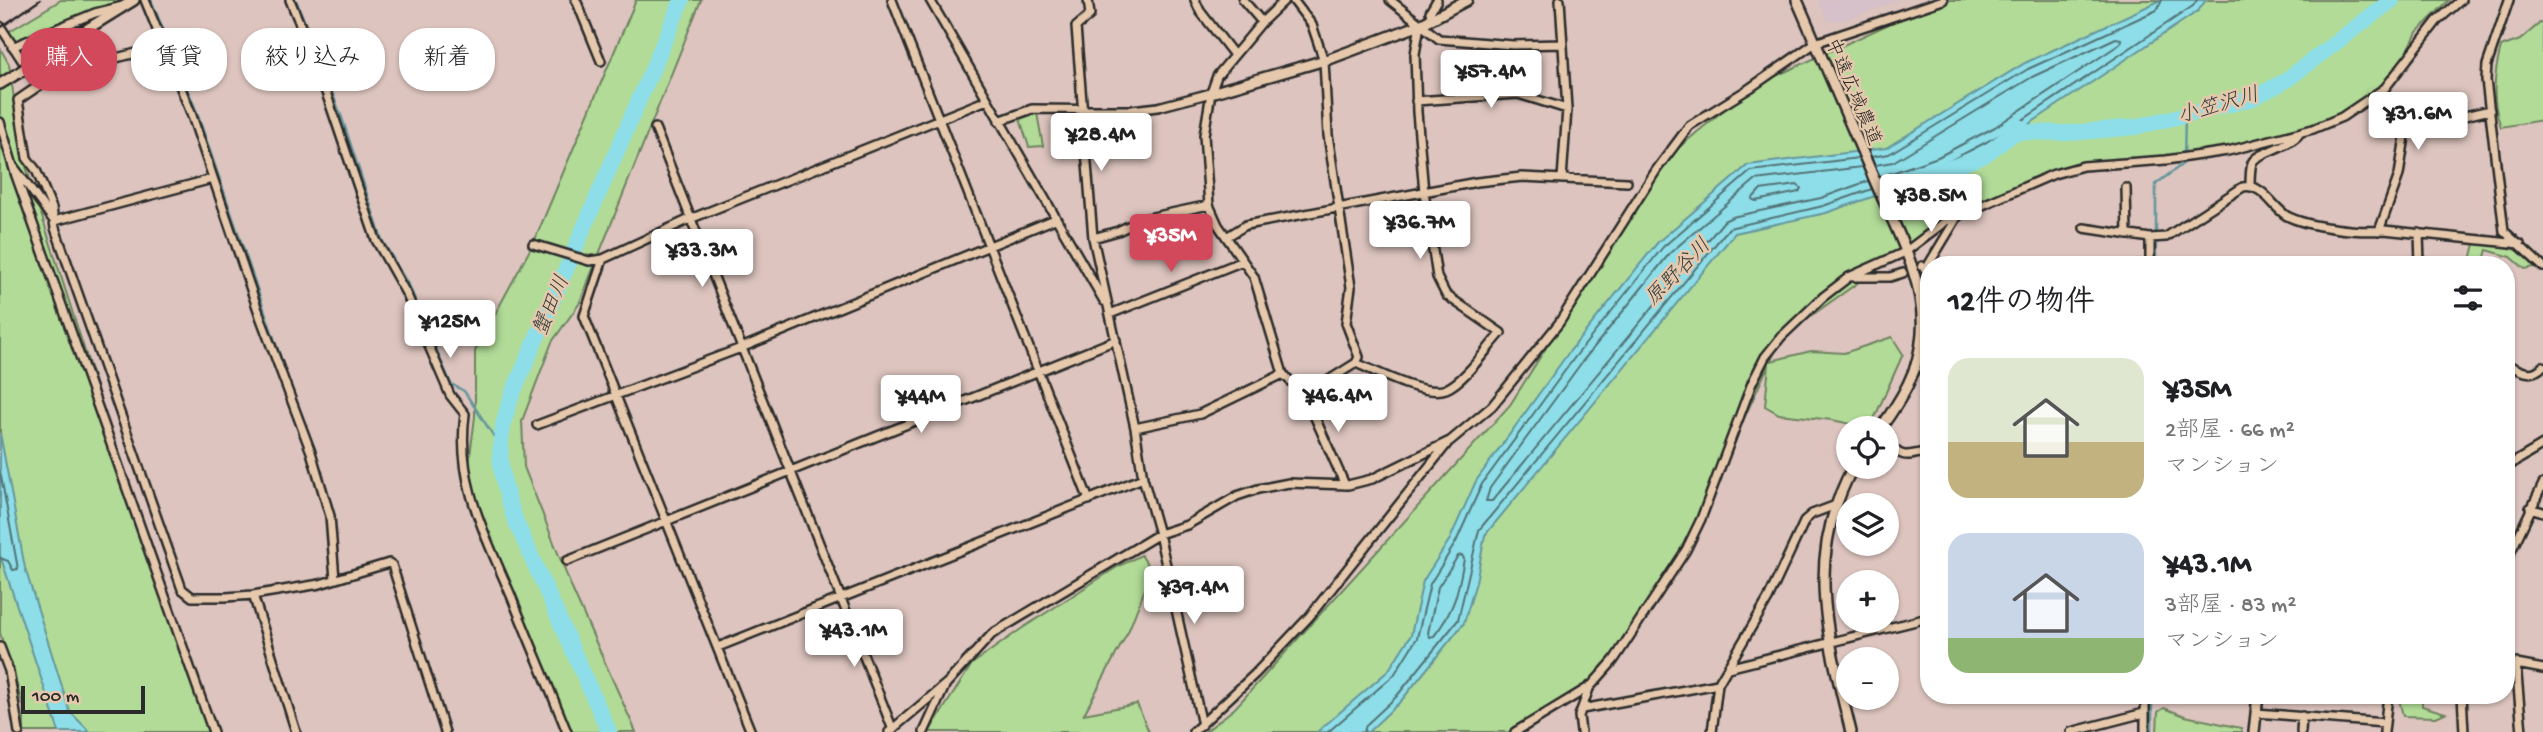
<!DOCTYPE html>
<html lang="ja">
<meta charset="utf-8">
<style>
body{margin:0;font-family:"Gochi Hand","Klee One",sans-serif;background:#f6f6f6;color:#202124;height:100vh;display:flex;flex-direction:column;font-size:26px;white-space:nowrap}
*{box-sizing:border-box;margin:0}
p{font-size:23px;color:#757577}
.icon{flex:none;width:38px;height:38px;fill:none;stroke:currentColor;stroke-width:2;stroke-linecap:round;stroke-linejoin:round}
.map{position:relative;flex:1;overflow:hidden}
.sheet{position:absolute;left:1920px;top:256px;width:595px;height:448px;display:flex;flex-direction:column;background:#fff;border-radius:28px;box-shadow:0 2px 5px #0004}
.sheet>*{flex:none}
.top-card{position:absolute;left:21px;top:28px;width:665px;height:63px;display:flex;gap:14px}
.tools{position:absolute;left:1836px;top:416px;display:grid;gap:14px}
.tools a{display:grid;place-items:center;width:63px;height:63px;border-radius:50%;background:#fff;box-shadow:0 2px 5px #0004;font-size:35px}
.scale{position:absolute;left:21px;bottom:18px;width:124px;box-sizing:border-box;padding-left:7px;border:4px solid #2b2b2b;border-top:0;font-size:19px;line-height:24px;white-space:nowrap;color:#2b2b2b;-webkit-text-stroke:5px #e6c9ad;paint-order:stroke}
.price{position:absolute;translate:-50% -60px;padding:0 16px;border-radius:7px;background:#fff;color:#222;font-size:23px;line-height:46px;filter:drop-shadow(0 2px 4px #0008)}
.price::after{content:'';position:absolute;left:50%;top:42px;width:21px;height:16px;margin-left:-10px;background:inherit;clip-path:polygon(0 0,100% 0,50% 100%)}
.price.selected{background:#d1495b;color:#fff}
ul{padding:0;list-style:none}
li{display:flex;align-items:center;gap:21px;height:175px;padding:0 28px}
li span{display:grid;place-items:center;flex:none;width:196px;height:140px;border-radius:21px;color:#555}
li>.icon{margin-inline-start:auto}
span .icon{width:84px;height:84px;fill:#fffc;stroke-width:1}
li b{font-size:30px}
h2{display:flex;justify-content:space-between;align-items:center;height:84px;padding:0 28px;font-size:30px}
.tag{padding:0 24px;border-radius:28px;background:#fff;box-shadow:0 2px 5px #0004;font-size:24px;line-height:63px}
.tag.selected{background:#d1495b;color:#fff}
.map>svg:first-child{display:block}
</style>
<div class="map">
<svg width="2543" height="732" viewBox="0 0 2543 732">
<rect width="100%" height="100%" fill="#ddc4be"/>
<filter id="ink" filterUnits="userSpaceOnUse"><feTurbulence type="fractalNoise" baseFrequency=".0143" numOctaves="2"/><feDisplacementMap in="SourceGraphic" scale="14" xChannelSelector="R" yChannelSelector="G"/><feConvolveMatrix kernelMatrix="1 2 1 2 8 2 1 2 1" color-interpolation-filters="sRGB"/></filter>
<g filter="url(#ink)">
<path fill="#d6c0ca" d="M1818,0H1900L1844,20L1827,21Z"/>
<path fill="#b1db97" stroke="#6e8361" stroke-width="2" d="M61,0H121L26,62L8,32Z
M636,0H701L579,304L552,342L522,421L524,467L573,591L636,732H571L486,529L468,471L475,417V351L533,244Z
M1941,0H2449L2417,32L2400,67L2359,107L2299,133L2178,159L2112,162L2044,174L1957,213L1781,337L1771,361L1811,351L1844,353L1892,337L1903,354L1870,428L1832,420L1779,414L1765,406L1769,364L1713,486L1689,545L1654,602L1585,689L1510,732H1205L1235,708L1510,405L1664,160L1750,88Z
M2540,23L2543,24V120L2501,127C2491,100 2494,74 2501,47L2520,40Z
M0,48L9,64L22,154L154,568L209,732H24V708L0,633Z
M1037,113L1043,146L1029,147L1020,119Z
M2491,241L2523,252L2534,267L2525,269L2511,257L2487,250L2483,264H2470L2475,244Z
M1141,555L1152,571L1128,632L1084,714L1137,704L1149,732H929L972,664L1021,629L1117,567Z
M2398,695H2422V706L2445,713L2436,717L2403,716Z
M2164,708L2185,716L2241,728L2242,732H2157L2158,712Z"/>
<path fill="#8ddee8" stroke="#66969c" stroke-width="2" d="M2161,0H2206L2198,11L2004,141L1944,172L1826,213L1735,233L1485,535L1476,582L1464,623L1401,701L1368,732H1317L1388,671L1411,635L1423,581L1450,539L1476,481L1569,352L1658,242L1748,165L1886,148L2025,63Z
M0,433L25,568L70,712L90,732H59L0,555Z"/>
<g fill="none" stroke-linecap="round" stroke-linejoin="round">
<path stroke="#527377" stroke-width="2" d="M1871,157L1889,154L2028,69L2157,10L2162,0
M1875,165L1893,162L2032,77L2116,38L2121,39L2120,44L1995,127L1938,157L1880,177
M1862,167L1755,180L1670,253L1582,362L1490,488L1486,501H1492L1724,221L1732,217L1821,198L1868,181
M1797,185L1801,188L1799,192L1756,201L1752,199L1760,190Z
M1884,185L1942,165L2000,135L2193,6L2197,0
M0,471L18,569L13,570L8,561L0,558
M1462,555L1464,559C1458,591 1455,610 1434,636L1430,637L1428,633L1438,587L1458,556Z
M1328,732L1394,675L1417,638L1430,584L1456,542L1482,484L1575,357L1663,247L1751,171L1859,158
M1364,732L1366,725L1396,697L1458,620L1479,530L1729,228L1823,206L1872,189"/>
<path stroke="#66969c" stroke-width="2.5" d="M151,0L196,110L290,385L314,449L331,508
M296,0L342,118L382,240L410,288L451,384L464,391L501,447
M2156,264V184L2184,163L2185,116
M334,521L339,573L337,577
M258,597L282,674
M2152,695V732"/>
<path stroke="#8ddee8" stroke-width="16" d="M2016,132L2070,133L2135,127L2251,99L2285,81L2392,0
M1907,184L1983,156L2021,128
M609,732L516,522C498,474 494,444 512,395L682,0"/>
<defs>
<path id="minor" d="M145,0L191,113L261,319L311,452L330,516L335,579
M290,0L316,63L376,240L407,295L450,395L465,414C456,484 486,536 512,598C530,643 549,687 567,732
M576,0L601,61
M892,0L1089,500
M930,0L1104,301
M1088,0L1090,15L1076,27L1093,238L1135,428L1143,478L1159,534L1202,725
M1195,0L1200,11L1234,55
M1243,0L1262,22
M1285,0L1262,22L1217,76L1211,93L1204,135L1209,205L1218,225L1254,277L1283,374L1305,395L1345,485
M1293,0L1312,25L1324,61L1328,135L1351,287L1346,323L1359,357L1356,363L1305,395
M1390,0L1439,39L1513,45L1563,44
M1560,0L1567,109L1562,179
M2509,0L2487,65L2486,80L2504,231L2543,267
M1432,19L1430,12L1437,0
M0,26L38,85
M165,46L59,72L18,100L27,158L36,170L52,208L55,228L182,589L192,597H226L253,595L296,732
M12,47L95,13L123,6
M1416,101L1518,94L1567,109
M999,121L1032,109L1132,110L1158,107L1211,93
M0,122L15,173L213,732
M655,128L893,730
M14,167L54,221L212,179
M2250,186C2250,179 2250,170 2252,163C2256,152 2288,148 2299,134
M2126,188L2127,235
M2084,228L2150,238L2166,237L2243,187C2263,183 2272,207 2287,216C2308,227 2360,233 2384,230L2520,244
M2379,231L2399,175L2406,130L2490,110
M2419,233L2420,264
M1228,236L1246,225L1477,182L1522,177L1627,182
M1093,238L1118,231L1143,219L1209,205
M533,244L589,261L603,259L690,219L987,100
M603,259L584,316L751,732
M1929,264L1958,216
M2150,264V238
M1922,266L1928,272
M1853,277H1890L1903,273
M1110,314L1243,261
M1356,363C1377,372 1425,397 1446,389C1465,381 1487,348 1501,333L1446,295L1437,277L1424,192L1417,112L1415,54L1420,25
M2506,364C2520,370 2531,379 2543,366
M537,425L741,348L1055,219
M1135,428L1200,414L1283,374
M1886,440C1901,460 1907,456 1928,451
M2506,467L2543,445
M2530,508L2543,512
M567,561L1116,340
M2506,562L2543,484
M253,595L320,584L389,563L392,565L445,732
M0,647L9,671L19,732
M718,647L1143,478
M2506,662L2543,669
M2516,663L2522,732
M1728,668L1928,618
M2462,695L2464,732
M1582,709L1718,684
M2256,713L2385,723
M889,732L947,683L992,634L1159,534L1187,525L1237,496L1258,489L1289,483L1348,485L1372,479L1450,441L1492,406L1559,323L1657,169L1689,126L1750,88L1815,43L1943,0
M924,732L945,686
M1193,732L1255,674L1309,617L1447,444
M1515,732L1591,686L1614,660L1686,550L1701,519L1752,383L1765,357L1781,337L1823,297L1849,277L1905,252L1946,221L2054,174L2083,166L2166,160L2228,151L2313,129L2342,117L2385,88L2437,21L2461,0
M1581,732L1579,716L1590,686
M1712,732L1718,684L1768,599L1805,520L1812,514L1836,505
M2071,732L2144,713
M2145,732V695
M2301,732L2302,716
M2384,732L2388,695"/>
<path id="tertiary" d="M1797,0C1823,61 1849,121 1875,181C1895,228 1926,280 1922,333C1920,370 1901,400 1880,429
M31,64L134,0
M0,84L20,72
M1211,93L1332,58L1420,25L1467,0
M1851,732C1828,637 1803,560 1853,467
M2254,732L2258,695"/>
</defs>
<use href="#minor" stroke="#2b2b2b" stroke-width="12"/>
<use href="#tertiary" stroke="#2b2b2b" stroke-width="14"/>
<use href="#minor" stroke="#e6c9ad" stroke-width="7"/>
<use href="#tertiary" stroke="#e6c9ad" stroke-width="9"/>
<path stroke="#2b2b2b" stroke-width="2.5" d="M0,28L40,0"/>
<defs>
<path id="tertiary-bridge" d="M20,72L31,64"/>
</defs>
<use href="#tertiary-bridge" stroke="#2b2b2b" stroke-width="14" stroke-linecap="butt"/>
<use href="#tertiary-bridge" stroke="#e6c9ad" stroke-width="9"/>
</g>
</g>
<g text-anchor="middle" stroke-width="5" stroke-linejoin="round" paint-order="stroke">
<g font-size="19" fill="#2b2b2b" stroke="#e6c9ad">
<text transform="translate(1855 91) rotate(67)" y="7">中遠広域農道</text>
</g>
<g font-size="21" font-style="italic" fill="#353d3e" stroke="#e6c9ad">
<text transform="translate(2218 104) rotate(-16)" y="7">小笠沢川</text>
<text transform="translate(1677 271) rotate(-46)" y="7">原野谷川</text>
<text transform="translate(550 305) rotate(-67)" y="7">蟹田川</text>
</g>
</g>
</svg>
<div class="tools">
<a><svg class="icon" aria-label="locate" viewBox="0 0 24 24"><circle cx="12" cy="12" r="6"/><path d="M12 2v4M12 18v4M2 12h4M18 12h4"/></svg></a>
<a><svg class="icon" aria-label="layers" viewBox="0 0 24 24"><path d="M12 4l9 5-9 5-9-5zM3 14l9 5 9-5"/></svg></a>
<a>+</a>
<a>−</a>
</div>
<div class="scale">100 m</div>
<b class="price" style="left:1491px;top:110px">¥57.4M</b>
<b class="price" style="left:2418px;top:152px">¥31.6M</b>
<b class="price" style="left:1101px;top:173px">¥28.4M</b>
<b class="price" style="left:1931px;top:234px">¥38.5M</b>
<b class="price" style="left:1420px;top:261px">¥36.7M</b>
<b class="price selected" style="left:1171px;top:274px">¥35M</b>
<b class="price" style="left:702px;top:289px">¥33.3M</b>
<b class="price" style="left:450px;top:360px">¥125M</b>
<b class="price" style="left:1338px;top:434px">¥46.4M</b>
<b class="price" style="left:921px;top:435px">¥44M</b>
<b class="price" style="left:1194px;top:626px">¥39.4M</b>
<b class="price" style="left:854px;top:669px">¥43.1M</b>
<div class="top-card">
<a class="tag selected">購入</a>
<a class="tag">賃貸</a>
<a class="tag">絞り込み</a>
<a class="tag">新着</a>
</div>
<section class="sheet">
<h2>12件の物件<svg class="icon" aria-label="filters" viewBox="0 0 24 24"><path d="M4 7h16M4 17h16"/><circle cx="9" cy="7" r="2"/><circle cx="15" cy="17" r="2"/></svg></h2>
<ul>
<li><span style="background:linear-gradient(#dfe7d0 60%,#c2b280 0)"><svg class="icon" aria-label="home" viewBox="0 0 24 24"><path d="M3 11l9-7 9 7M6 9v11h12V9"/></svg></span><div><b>¥35M</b><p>2部屋 · 66 m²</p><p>マンション</p></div></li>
<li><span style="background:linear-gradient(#c9d6e8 75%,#8fb573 0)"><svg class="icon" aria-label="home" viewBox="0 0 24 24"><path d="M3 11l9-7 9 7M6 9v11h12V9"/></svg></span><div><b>¥43.1M</b><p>3部屋 · 83 m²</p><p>マンション</p></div></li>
</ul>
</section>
</div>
